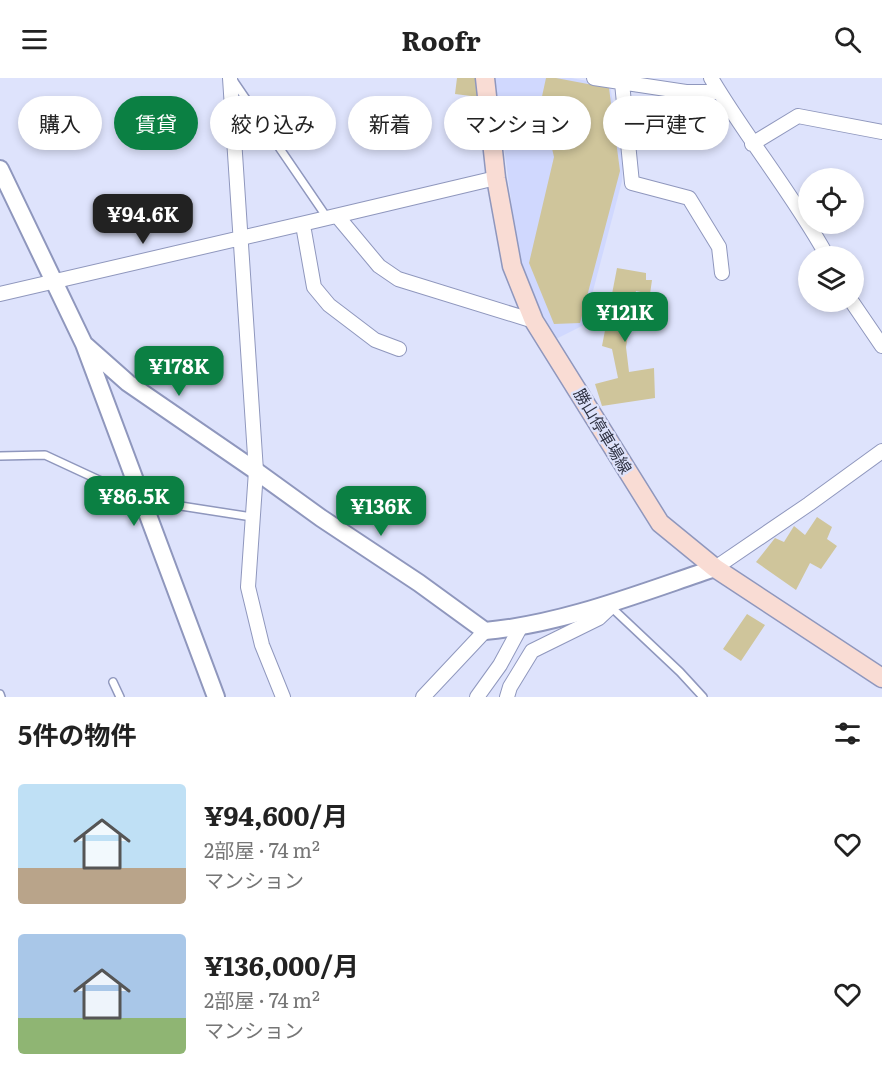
<!DOCTYPE html>
<html lang="ja">
<meta charset="utf-8">
<style>
body{margin:0;font-family:Literata,"Noto Sans JP",serif;background:#f2f2f2;color:#222;height:100vh;display:flex;flex-direction:column;font-size:22px;white-space:nowrap}
*{box-sizing:border-box;margin:0}
p{font-size:20px;color:#767676}
.icon{flex:none;width:33px;height:33px;fill:none;stroke:currentColor;stroke-width:2;stroke-linecap:round;stroke-linejoin:round}
.map{position:relative;height:619px;overflow:hidden}
.sheet{display:flex;flex-direction:column;background:#fff;flex:1}
.sheet>*{flex:none}
.top-card{position:absolute;left:18px;top:18px;width:846px;height:54px;display:flex;gap:12px}
.tools{position:absolute;left:798px;top:90px;display:grid;gap:12px}
.tools a{display:grid;place-items:center;width:66px;height:66px;border-radius:50%;background:#fff;box-shadow:0 3px 9px #0003;font-size:30px}
.price{position:absolute;translate:-50% -51px;padding:0 14px;border-radius:12px;background:#0b8043;color:#fff;font-size:20px;line-height:39px;filter:drop-shadow(0 2px 3px #0008)}
.price::after{content:'';position:absolute;left:50%;top:36px;width:18px;height:14px;margin-left:-9px;background:inherit;clip-path:polygon(0 0,100% 0,50% 100%)}
.price.current{background:#222;color:#fff}
ul{padding:0;list-style:none}
li{display:flex;align-items:center;gap:18px;height:150px;padding:0 18px}
li span{display:grid;place-items:center;flex:none;width:168px;height:120px;border-radius:6px;color:#555}
li>.icon{margin-inline-start:auto}
span .icon{width:72px;height:72px;fill:#fffc;stroke-width:1}
li b{font-size:26px}
h2{display:flex;justify-content:space-between;align-items:center;height:72px;padding:0 18px;font-size:26px}
.tag{padding:0 21px;border-radius:27px;background:#fff;box-shadow:0 3px 9px #0003;font-size:21px;line-height:54px}
.tag.current{background:#0b8043;color:#fff}
header{display:flex;justify-content:space-between;align-items:center;height:78px;padding:0 18px;background:#fff;font-size:27px;font-weight:700}
.map>svg:first-child{display:block}
</style>
<header><svg class="icon" aria-label="menu" viewBox="0 0 24 24"><path d="M4 6h16M4 12h16M4 18h16"/></svg>Roofr<svg class="icon" aria-label="search" viewBox="0 0 24 24"><circle cx="10" cy="10" r="6"/><path d="M15 15l6 6"/></svg></header>
<div class="map">
<svg width="882" height="619" viewBox="0 0 882 619">
<rect width="100%" height="100%" fill="#dee3fc"/>
<path fill="#d0d8fe" d="M495,0H571L610,7L623,86L622,103L584,247L556,261L534,220L518,175Z"/>
<path fill="#cfc59b" d="M457,0H478L479,19L455,16Z
M546,0H556L609,10L620,93L580,245L554,246L529,185L554,79L541,23Z
M617,190L646,195V202H652L650,216L636,213L626,269L629,294L654,290L655,320L602,328L595,306L618,300L612,271L602,268Z
M817,439L832,449L827,461L837,468L821,491L810,485L796,512L756,484L775,460L784,464L794,448L805,457Z
M747,536L765,547L741,583L723,571Z"/>
<g fill="none" stroke-linecap="round" stroke-linejoin="round">
<defs>
<path id="service" d="M233,2L328,141
M0,378L45,377L142,422L252,439
M611,529L680,594L703,619
M113,604L120,619
M0,616L1,619"/>
<path id="minor" d="M230,0L256,393L248,509L262,567L283,619
M594,0L686,14H719
M711,0C747,61 793,116 827,178
M622,5L632,105L689,120L719,169L722,195
M752,66L798,38L882,54
M338,139L379,188L398,201L534,243
M303,147L314,209L329,227L375,262L399,271
M0,216C165,177 331,140 496,100
M852,224L882,268
M715,490L809,426L882,373
M423,619L485,553
M477,619L500,587L520,550
M507,619L510,609L532,573L599,540L616,524"/>
<path id="tertiary" d="M0,91L84,266L216,619
M84,266L128,305L256,393L321,440L419,505L485,553C563,546 640,515 715,490"/>
<path id="secondary" d="M485,0L496,100L512,188L534,243L660,445L715,490L882,600"/>
</defs>
<use href="#service" stroke="#8f97bd" stroke-width="10"/>
<use href="#minor" stroke="#8f97bd" stroke-width="16"/>
<use href="#tertiary" stroke="#8f97bd" stroke-width="20"/>
<use href="#secondary" stroke="#8f97bd" stroke-width="21"/>
<use href="#service" stroke="#fff" stroke-width="7"/>
<use href="#minor" stroke="#fff" stroke-width="14"/>
<use href="#tertiary" stroke="#fff" stroke-width="16"/>
<use href="#secondary" stroke="#f9dcd4" stroke-width="18"/>
</g>
<g text-anchor="middle" stroke-width="4.5" stroke-linejoin="round" paint-order="stroke">
<g font-size="16" fill="#2f3242" stroke="#dee3fc">
<text transform="translate(603 353) rotate(59)" y="6">勝山停車場線</text>
</g>
</g>
</svg>
<div class="tools">
<a><svg class="icon" aria-label="locate" viewBox="0 0 24 24"><circle cx="12" cy="12" r="6"/><path d="M12 2v4M12 18v4M2 12h4M18 12h4"/></svg></a>
<a><svg class="icon" aria-label="layers" viewBox="0 0 24 24"><path d="M12 4l9 5-9 5-9-5zM3 14l9 5 9-5"/></svg></a>
</div>
<b class="price current" style="left:143px;top:167px">¥94.6K</b>
<b class="price" style="left:625px;top:265px">¥121K</b>
<b class="price" style="left:179px;top:319px">¥178K</b>
<b class="price" style="left:134px;top:449px">¥86.5K</b>
<b class="price" style="left:381px;top:459px">¥136K</b>
<div class="top-card">
<a class="tag">購入</a>
<a class="tag current">賃貸</a>
<a class="tag">絞り込み</a>
<a class="tag">新着</a>
<a class="tag">マンション</a>
<a class="tag">一戸建て</a>
</div>
</div>
<section class="sheet">
<h2>5件の物件<svg class="icon" aria-label="filters" viewBox="0 0 24 24"><path d="M4 7h16M4 17h16"/><circle cx="9" cy="7" r="2"/><circle cx="15" cy="17" r="2"/></svg></h2>
<ul>
<li><span style="background:linear-gradient(#bfe0f5 70%,#b9a48a 0)"><svg class="icon" aria-label="home" viewBox="0 0 24 24"><path d="M3 11l9-7 9 7M6 9v11h12V9"/></svg></span><div><b>¥94,600/月</b><p>2部屋 · 74 m²</p><p>マンション</p></div><svg class="icon" aria-label="heart" viewBox="0 0 24 24"><path d="M12 20l-8-8c-3-5 5-10 8-4 3-6 11-1 8 4z"/></svg></li>
<li><span style="background:linear-gradient(#a9c7e8 70%,#8fb573 0)"><svg class="icon" aria-label="home" viewBox="0 0 24 24"><path d="M3 11l9-7 9 7M6 9v11h12V9"/></svg></span><div><b>¥136,000/月</b><p>2部屋 · 74 m²</p><p>マンション</p></div><svg class="icon" aria-label="heart" viewBox="0 0 24 24"><path d="M12 20l-8-8c-3-5 5-10 8-4 3-6 11-1 8 4z"/></svg></li>
</ul>
</section>
